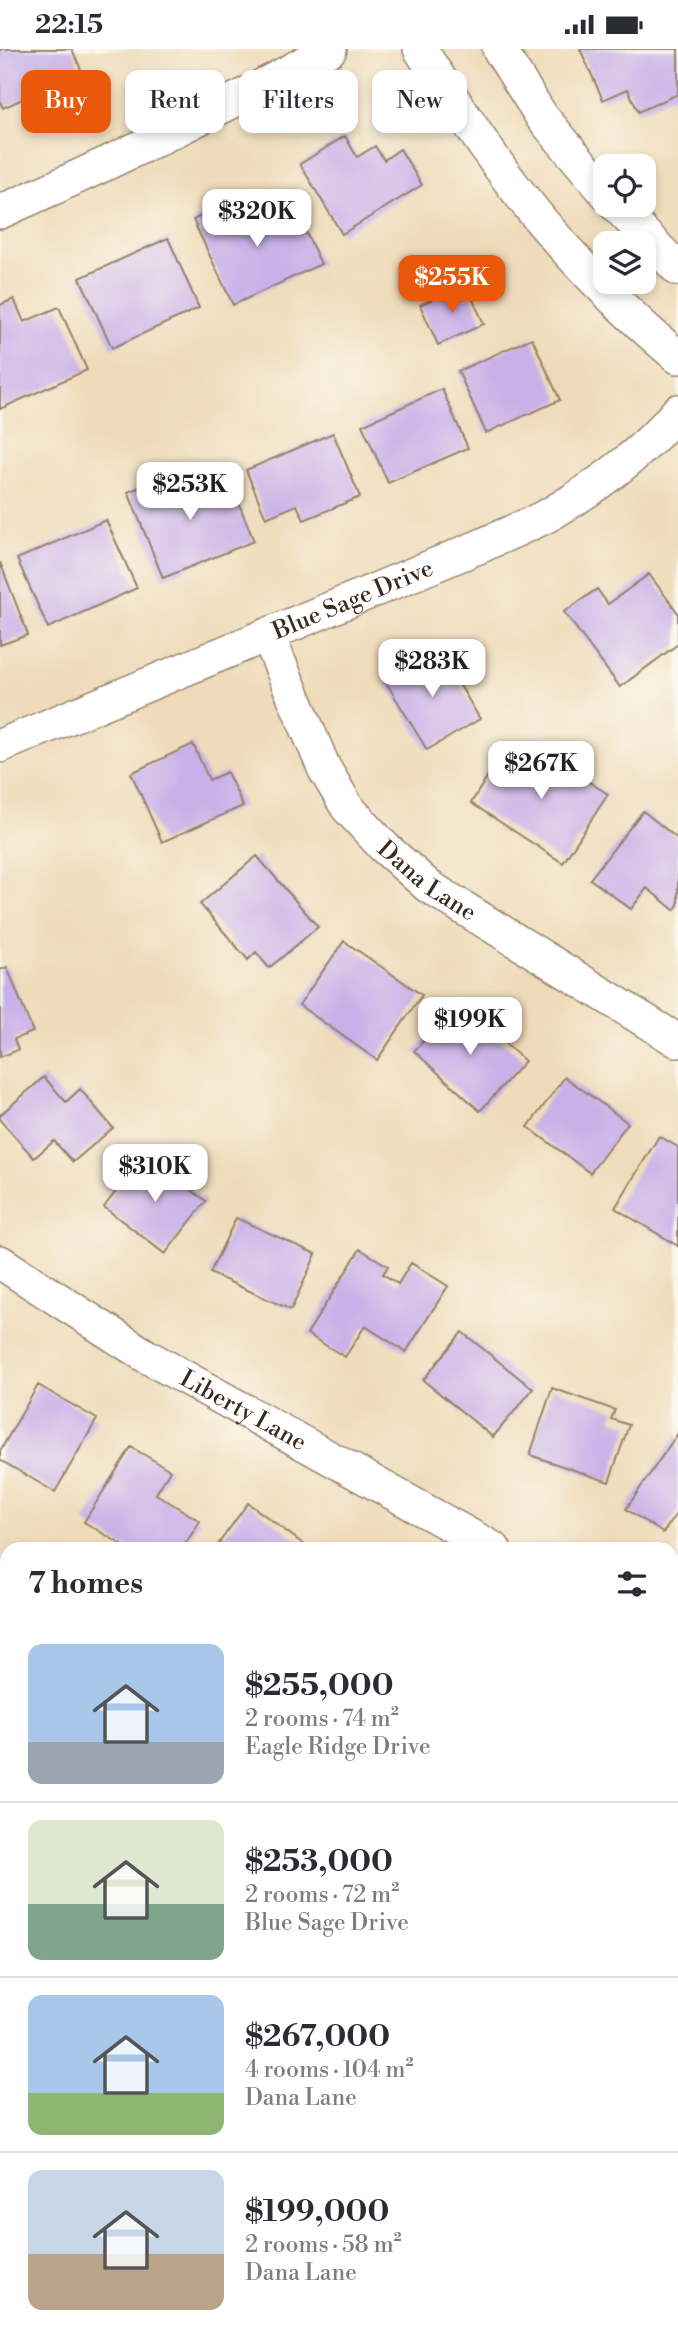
<!DOCTYPE html>
<meta charset="utf-8">
<style>
body{margin:0;font-family:"Libre Bodoni",serif;background:#f7f7f7;color:#2b2b33;height:100vh;display:flex;flex-direction:column;font-size:26px;white-space:nowrap}
*{box-sizing:border-box;margin:0}
p{font-size:23px;color:#7c7c81}
.icon{flex:none;width:38px;height:38px;fill:none;stroke:currentColor;stroke-width:2;stroke-linecap:round;stroke-linejoin:round}
.map{position:relative;flex:1;overflow:hidden}
.side{position:absolute;left:0px;top:1493px;width:679px;height:800px;display:flex;flex-direction:column;background:#fff;border-radius:21px 21px 0 0;box-shadow:0 4px 10px #0003}
.side>*{flex:none}
.banner{position:absolute;left:21px;top:21px;width:637px;height:63px;display:flex;gap:14px}
.controls{position:absolute;left:593px;top:105px;display:grid;gap:14px}
.controls a{display:grid;place-items:center;width:63px;height:63px;border-radius:14px;background:#fff;box-shadow:0 4px 10px #0003;font-size:35px}
.price{position:absolute;translate:-50% -60px;padding:0 16px;border-radius:14px;background:#fff;color:#222;font-size:23px;line-height:46px;filter:drop-shadow(0 2px 4px #0008)}
.price::after{content:'';position:absolute;left:50%;top:42px;width:21px;height:16px;margin-left:-10px;background:inherit;clip-path:polygon(0 0,100% 0,50% 100%)}
.price.on{background:#ea580c;color:#fff}
ul{padding:0;list-style:none}
li{display:flex;align-items:center;gap:21px;height:175px;padding:0 28px}
li+li{border-top:2px solid #e1e1e2}
li span{display:grid;place-items:center;flex:none;width:196px;height:140px;border-radius:14px;color:#555}
li>.icon{margin-inline-start:auto}
span .icon{width:84px;height:84px;fill:#fffc;stroke-width:1}
li b{font-size:30px}
h2{display:flex;justify-content:space-between;align-items:center;height:84px;padding:0 28px;font-size:30px}
.pill{padding:0 24px;border-radius:14px;background:#fff;box-shadow:0 4px 10px #0003;font-size:24px;line-height:63px}
.pill.on{background:#ea580c;color:#fff}
.status{display:flex;justify-content:space-between;align-items:center;height:49px;padding:0 35px;background:#fff;direction:ltr}
.status svg{height:19px;fill:currentColor}
.map>svg:first-child{display:block}
</style>
<div class="status"><b>22:15</b><svg viewBox="0 0 49 12"><path d="M0 12V9h3v3zM5 12V6h3v6zM10 12V3h3v9zM15 12V0h3v12zM26 1h20v11H26zM47 4h2v5h-2z"/></svg></div>
<div class="map">
<svg width="678" height="2292" viewBox="0 0 678 2292">
<rect width="100%" height="100%" fill="#fbf7ec"/>
<filter id="ink" filterUnits="userSpaceOnUse"><feTurbulence type="fractalNoise" baseFrequency=".0143" numOctaves="2"/><feDisplacementMap in="SourceGraphic" scale="14" xChannelSelector="R" yChannelSelector="G"/><feConvolveMatrix kernelMatrix="1 2 1 2 8 2 1 2 1" color-interpolation-filters="sRGB"/></filter>
<filter id="wash" filterUnits="userSpaceOnUse"><feTurbulence type="fractalNoise" baseFrequency=".00686" numOctaves="4" result="noise"/><feDisplacementMap in="SourceGraphic" scale="28" xChannelSelector="R" yChannelSelector="G"/><feGaussianBlur stdDeviation="1.57" result="paint"/><feColorMatrix in="noise" values="0 0 0 0 0 0 0 0 0 0 0 0 0 0 0 0 0 1.4 0 .05"/><feComposite in="paint" operator="in"/></filter>
<g filter="url(#wash)">
<rect width="100%" height="100%" fill="#efdbb9"/>
<g id="blocks">
<path fill="#c9b0e8" d="M0,0H72L82,23L3,59L0,53Z
M580,0H678V45L638,63L628,40L603,51Z
M345,87L357,108L375,97L384,111L400,100L422,136L342,185L300,115Z
M290,150L321,215L233,256L193,171L227,154L237,175Z
M168,189L199,259L112,299L80,229Z
M466,235L484,275L438,296L420,256Z
M14,250L24,273L59,258L87,321L0,360V256Z
M532,289L560,351L486,384L458,322Z
M442,340L468,399L388,434L362,376Z
M333,384L360,448L304,471L297,456L266,469L246,421Z
M226,423L254,492L163,529L128,443L167,427L174,444Z
M106,471L137,539L48,579L17,510Z
M0,513L28,586L0,596Z
M649,525L678,564V595L620,638L564,563L597,540L608,555Z
M437,598L480,670L427,701L384,630Z
M526,693L608,745L563,814L471,754L497,712L509,720Z
M193,695L209,731L227,723L243,757L162,793L131,724Z
M643,762L678,790V856L674,861L647,839L631,860L590,830Z
M257,807L318,878L269,919L256,903L248,911L200,855Z
M344,892L422,946L377,1011L299,956Z
M7,918L33,983L14,990L18,1001L0,1008V921Z
M459,954L525,1012L480,1062L414,1002Z
M44,1028L66,1053L80,1040L113,1079L73,1113L54,1092L34,1109L0,1071V1066Z
M565,1028L628,1074L590,1124L528,1078Z
M659,1087L678,1098V1197L615,1159Z
M144,1106L206,1152L165,1205L104,1158Z
M236,1169L316,1205L291,1261L210,1224Z
M360,1200L388,1217L383,1225L398,1235L411,1214L448,1237L406,1303L365,1277L345,1308L307,1285Z
M462,1283L533,1340L493,1388L423,1331Z
M38,1336L97,1370L55,1443L0,1411V1402Z
M552,1339L615,1361L611,1370L629,1376L609,1433L530,1406Z
M678,1384V1462L663,1484L626,1460Z
M131,1398L170,1421L156,1445L200,1472L182,1500H129L84,1473Z
M248,1454L310,1500H227L219,1494Z
M7,1634V1709L0,1704V1644Z
M672,1710L678,1713V1803L672,1800Z
M0,1920L7,1924V2051L0,2047Z
M672,2024L678,2029V2109L672,2104Z
M66,2286H180L176,2292H62Z
M495,2286H571L580,2292H490Z"/>
</g>
</g>
<g filter="url(#ink)">
<use href="#blocks" fill-opacity="0" stroke="#95826c" stroke-width="2"/>
<g fill="none" stroke-linecap="round" stroke-linejoin="round">
<defs>
<g id="street">
<path d="M420,0C446,39 471,79 498,116C549,187 611,252 678,308"/>
<path d="M499,0L542,68L606,144"/>
<path d="M616,156L678,220"/>
<path d="M0,163C113,113 223,60 330,0"/>
<path id="s1" d="M268,587L324,719L347,758L384,798L428,837L678,992"/>
<path id="s2" d="M0,697L483,496C506,485 530,476 552,464C598,437 644,403 678,362"/>
<path id="s3" d="M0,1213L146,1307L494,1500"/>
<path d="M672,1598L678,1602"/>
<path d="M0,1823L7,1827"/>
<path d="M672,2207L678,2210"/>
<path d="M0,2227L7,2215"/>
</g>
</defs>
<use href="#street" stroke="#95826c" stroke-width="36"/>
<use href="#street" stroke="#fff" stroke-width="33"/>
</g>
</g>
<g text-anchor="middle" stroke-width="6" stroke-linejoin="round" paint-order="stroke">
<g font-size="24" fill="#3b2a1e" stroke="#fbf7ec">
<text dy="8" stroke="none"><textPath href="#s2" startOffset="382">Blue Sage Drive</textPath></text>
<text dy="8" stroke="none"><textPath href="#s1" startOffset="298">Dana Lane</textPath></text>
<text dy="8" stroke="none"><textPath href="#s3" startOffset="285">Liberty Lane</textPath></text>
</g>
</g>
</svg>
<div class="controls">
<a><svg class="icon" aria-label="locate" viewBox="0 0 24 24"><circle cx="12" cy="12" r="6"/><path d="M12 2v4M12 18v4M2 12h4M18 12h4"/></svg></a>
<a><svg class="icon" aria-label="layers" viewBox="0 0 24 24"><path d="M12 4l9 5-9 5-9-5zM3 14l9 5 9-5"/></svg></a>
</div>
<b class="price" style="left:257px;top:200px">$320K</b>
<b class="price on" style="left:452px;top:266px">$255K</b>
<b class="price" style="left:190px;top:473px">$253K</b>
<b class="price" style="left:432px;top:650px">$283K</b>
<b class="price" style="left:541px;top:752px">$267K</b>
<b class="price" style="left:470px;top:1008px">$199K</b>
<b class="price" style="left:155px;top:1155px">$310K</b>
<div class="banner">
<a class="pill on">Buy</a>
<a class="pill">Rent</a>
<a class="pill">Filters</a>
<a class="pill">New</a>
</div>
<section class="side">
<h2>7 homes<svg class="icon" aria-label="filters" viewBox="0 0 24 24"><path d="M4 7h16M4 17h16"/><circle cx="9" cy="7" r="2"/><circle cx="15" cy="17" r="2"/></svg></h2>
<ul>
<li><span style="background:linear-gradient(#a9c7e8 70%,#9aa5b1 0)"><svg class="icon" aria-label="home" viewBox="0 0 24 24"><path d="M3 11l9-7 9 7M6 9v11h12V9"/></svg></span><div><b>$255,000</b><p>2 rooms · 74 m²</p><p>Eagle Ridge Drive</p></div></li>
<li><span style="background:linear-gradient(#dfe7d0 60%,#7fa58c 0)"><svg class="icon" aria-label="home" viewBox="0 0 24 24"><path d="M3 11l9-7 9 7M6 9v11h12V9"/></svg></span><div><b>$253,000</b><p>2 rooms · 72 m²</p><p>Blue Sage Drive</p></div></li>
<li><span style="background:linear-gradient(#a9c7e8 70%,#8fb573 0)"><svg class="icon" aria-label="home" viewBox="0 0 24 24"><path d="M3 11l9-7 9 7M6 9v11h12V9"/></svg></span><div><b>$267,000</b><p>4 rooms · 104 m²</p><p>Dana Lane</p></div></li>
<li><span style="background:linear-gradient(#c9d6e8 60%,#b9a48a 0)"><svg class="icon" aria-label="home" viewBox="0 0 24 24"><path d="M3 11l9-7 9 7M6 9v11h12V9"/></svg></span><div><b>$199,000</b><p>2 rooms · 58 m²</p><p>Dana Lane</p></div></li>
</ul>
</section>
</div>
